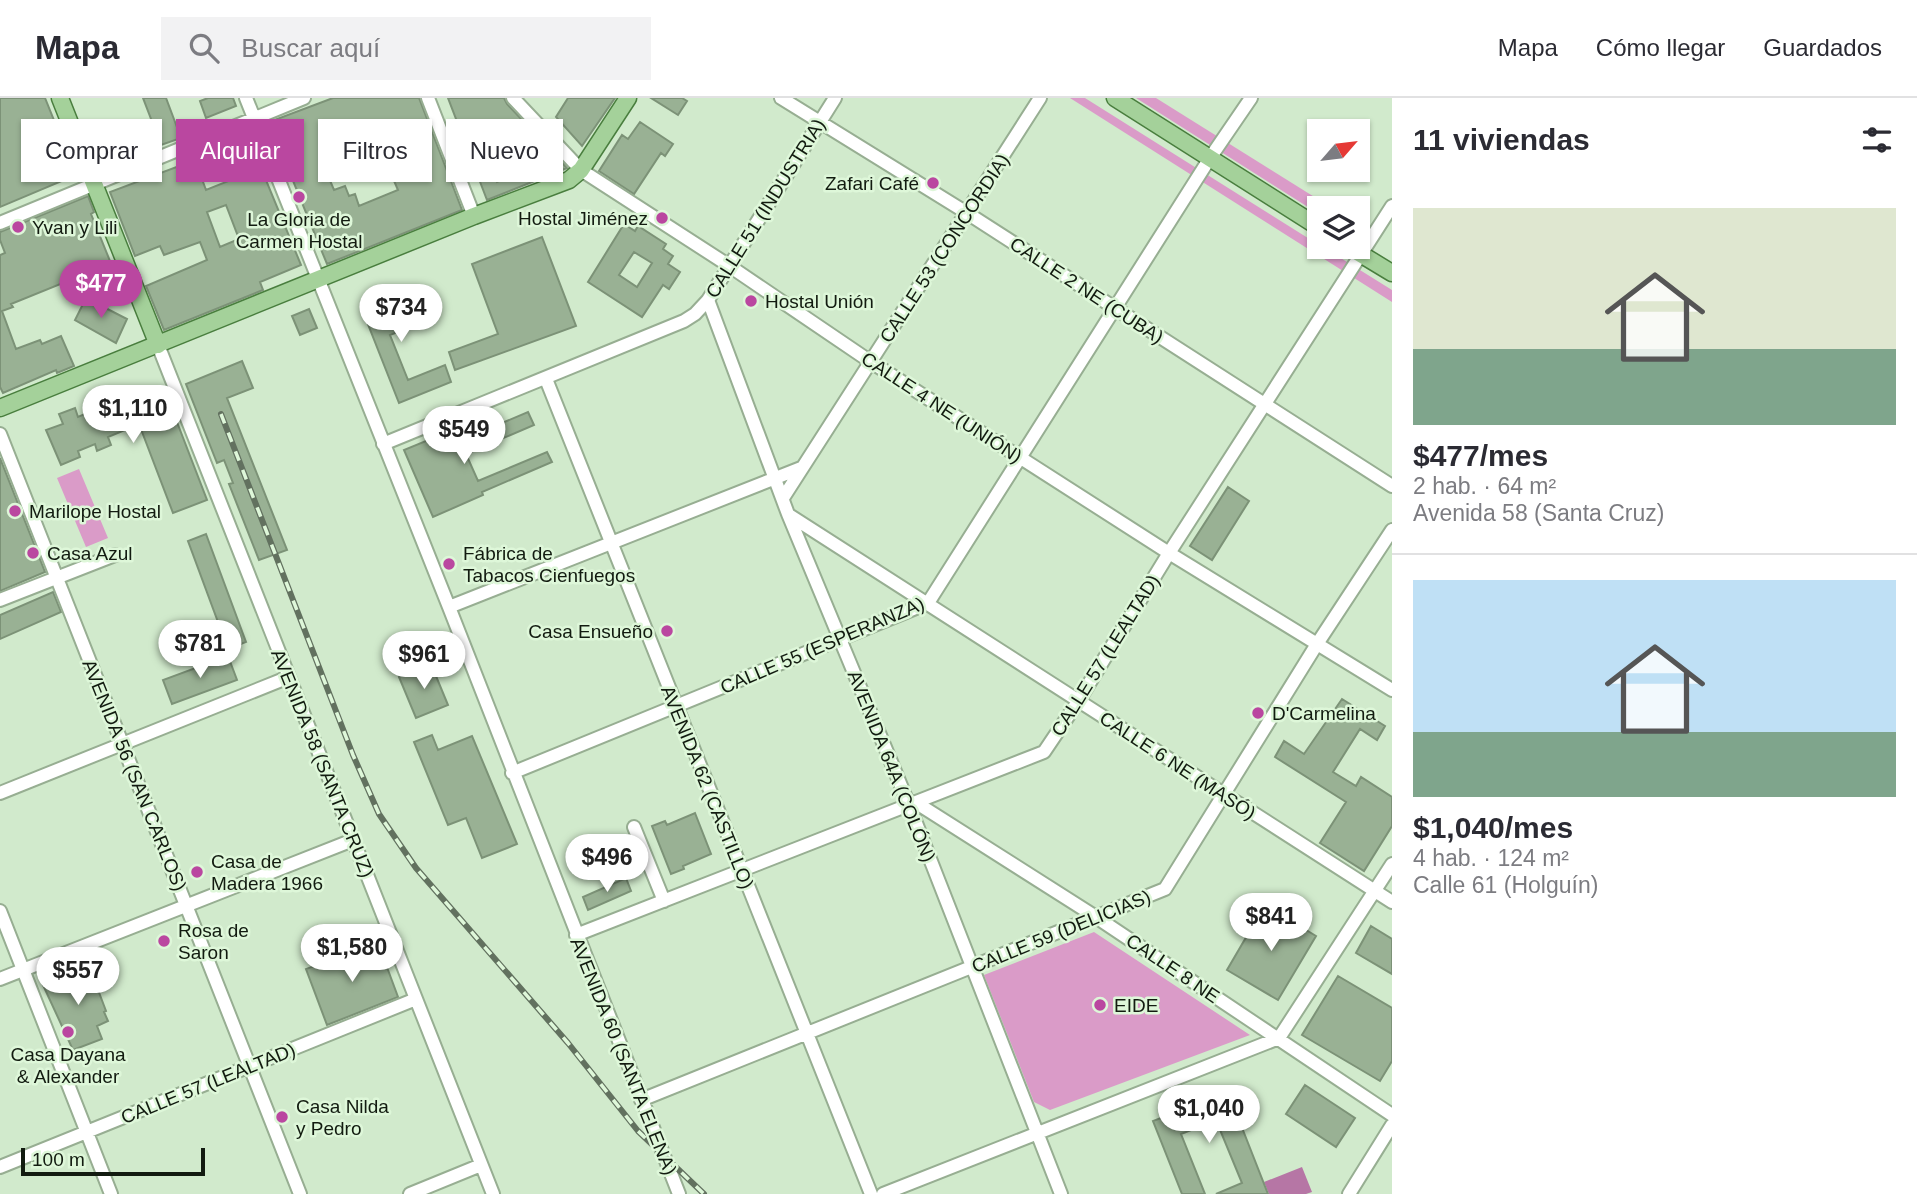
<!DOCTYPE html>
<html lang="es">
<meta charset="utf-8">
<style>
body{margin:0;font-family:Arial,sans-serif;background:#f2f2f3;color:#2b2b33;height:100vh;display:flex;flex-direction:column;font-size:26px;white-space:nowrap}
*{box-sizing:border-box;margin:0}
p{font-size:23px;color:#7c7c81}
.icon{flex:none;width:38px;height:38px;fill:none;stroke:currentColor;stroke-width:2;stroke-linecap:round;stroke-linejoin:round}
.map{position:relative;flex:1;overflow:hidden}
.drawer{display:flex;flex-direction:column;background:#fff;width:525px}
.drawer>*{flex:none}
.banner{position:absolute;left:21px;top:21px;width:665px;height:63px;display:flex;gap:14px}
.needle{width:46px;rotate:62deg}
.fabs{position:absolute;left:1307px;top:21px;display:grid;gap:14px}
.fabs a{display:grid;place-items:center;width:63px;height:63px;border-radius:0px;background:#fff;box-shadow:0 2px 5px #0004;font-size:35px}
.scale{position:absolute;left:21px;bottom:18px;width:184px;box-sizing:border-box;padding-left:7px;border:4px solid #121b10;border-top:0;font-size:19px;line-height:24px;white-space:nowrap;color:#121b10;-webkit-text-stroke:5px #def7d9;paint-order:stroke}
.price{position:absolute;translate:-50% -60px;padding:0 16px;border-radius:24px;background:#fff;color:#222;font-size:23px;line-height:46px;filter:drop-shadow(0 2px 4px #0008)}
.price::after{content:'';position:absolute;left:50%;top:42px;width:21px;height:16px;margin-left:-10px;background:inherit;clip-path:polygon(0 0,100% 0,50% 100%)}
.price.current{background:#ba47a0;color:#fff}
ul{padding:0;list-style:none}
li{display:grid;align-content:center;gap:14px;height:371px;padding:0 21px}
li+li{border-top:2px solid #e1e1e2}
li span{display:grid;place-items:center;height:217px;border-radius:0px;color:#555}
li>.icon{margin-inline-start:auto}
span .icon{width:126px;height:126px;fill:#fffc;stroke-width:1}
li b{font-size:30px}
h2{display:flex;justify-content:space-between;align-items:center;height:84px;padding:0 21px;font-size:30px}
.pill{padding:0 24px;border-radius:0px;background:#fff;box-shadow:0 2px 5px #0004;font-size:24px;line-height:63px}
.pill.current{background:#ba47a0;color:#fff}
header{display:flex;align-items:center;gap:42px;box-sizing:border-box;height:98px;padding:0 35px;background:#fff;border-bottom:2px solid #e1e1e2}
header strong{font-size:33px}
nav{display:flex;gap:38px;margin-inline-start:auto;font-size:24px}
.search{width:490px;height:63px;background:#f2f2f3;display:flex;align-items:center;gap:18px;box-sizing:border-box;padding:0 24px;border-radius:0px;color:#7c7c81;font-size:26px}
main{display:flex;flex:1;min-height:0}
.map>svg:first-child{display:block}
</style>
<header>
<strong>Mapa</strong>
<div class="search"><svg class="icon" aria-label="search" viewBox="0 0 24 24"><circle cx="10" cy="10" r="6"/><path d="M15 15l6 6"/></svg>Buscar aquí</div>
<nav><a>Mapa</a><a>Cómo llegar</a><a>Guardados</a></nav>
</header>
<main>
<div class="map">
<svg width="1392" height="1096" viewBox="0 0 1392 1096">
<rect width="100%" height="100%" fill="#d1eacc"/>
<path fill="#da9bc8" d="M1070,0H1085L1319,147L1320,149H1323L1392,192V204Z
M1136,0H1156L1332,110H1320L1319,116Z
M79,371L108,440L86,449L57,380Z
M1094,834L1250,937L1050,1012L1034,1004L984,877Z"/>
<path fill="#b676a5" d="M1302,1069L1312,1094L1306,1096H1269L1264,1084Z"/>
<path fill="#99b194" stroke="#7c9277" stroke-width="2" fill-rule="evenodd" d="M0,0H45L76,77L0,109Z
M143,0H166L181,40L161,47Z
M208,0H233L236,8L206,20L200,3Z
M333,0H419L462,112L327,166L269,24ZM369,25L398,92L359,108L355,96L349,98L345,88L334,92L320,59L335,53L330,40Z
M448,0H504L507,6L567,70L487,102ZM509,53L518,75L497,84L488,62Z
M568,0H615L582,48L556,19Z
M651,0H682L687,3L678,17Z
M640,24L673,46L665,58L661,55L634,96L599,73L622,37L628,41Z
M195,62L206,92L261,70L301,167L260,184L263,192L164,232L146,188L207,162L200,144L164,157L160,148L135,158L110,94ZM226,107L239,141L220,149L207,114Z
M88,98L94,114L91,116L114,173L96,180L92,170L62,182L63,185L11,206L13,209L2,213L16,251L40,242L42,246L61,238L74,268L57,275L56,272L3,295L0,289V157L5,155L0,142V134Z
M624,126L635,133L638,128L666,146L663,151L673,158L668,166L680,174L669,191L663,187L642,219L588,184ZM634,154L652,165L637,189L619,177Z
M542,139L576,228L455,272L449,254L498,236L472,166Z
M414,191L427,222L390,237L408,282L445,267L451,284L399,305L362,211Z
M86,200L127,221L116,245L75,222Z
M309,211L317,230L300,237L292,218Z
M242,263L253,290L227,300L287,452L259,462L229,386L233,385L224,362L217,365L186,286Z
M137,294L151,328L175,319L207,402L173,415L139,326L108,339L111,347L97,353L95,346L78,353L80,359L61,367L46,332L63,326L59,316L75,310L78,319Z
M528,314L534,327L466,356L478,383L547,354L552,364L482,394L483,397L433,419L404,352L455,331L460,343Z
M0,360L45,474L0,493Z
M1228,389L1249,403L1212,462L1190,448Z
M206,436L246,544L228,551L188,443Z
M53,494L61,514L0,541V517Z
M228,558L237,582L172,606L163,582Z
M431,566L448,607L416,620L399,579Z
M1342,601L1385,628L1377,642L1360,631L1333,674L1356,688L1361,679L1392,699V728L1364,773L1320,745L1346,704L1275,659L1284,643L1304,656Z
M432,637L438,652L472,638L517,746L482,760L466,720L448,727L414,644Z
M695,715L711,756L683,768L684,771L671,776L652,728L665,723L667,727Z
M626,780L631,793L588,812L583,799Z
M1265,807L1316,838L1278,902L1227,872Z
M1371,828L1392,841V876L1356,855Z
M378,845L398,899L327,927L306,871Z
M89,868L106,913L104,914L108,923L97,928L102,941L73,952L43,887Z
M1338,878L1392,910V963L1380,983L1302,937Z
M1305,987L1355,1020L1336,1049L1286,1016Z
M1228,994L1268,1096H1216L1242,1085L1216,1022L1181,1036L1205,1096H1182L1153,1023Z"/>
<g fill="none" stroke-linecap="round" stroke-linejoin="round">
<defs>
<path id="minor" d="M246,0L449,509L679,1096
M428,0L474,118
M513,0L581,72L728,167L871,264L1169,455L1392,592
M781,0L967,115L1392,388
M0,125L304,0
M708,202L788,416L909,707L1061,1096
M158,247L493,1096
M546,281L871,1096
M0,336L300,1096
M383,346L684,223L695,216L708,202L835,0
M783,400L1040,0
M789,417L1392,804
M0,502L115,457
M449,509L801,370
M512,675L928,505L1210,60L1251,0
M0,695L289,579
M915,704L1096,819L1392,1017
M634,729L664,803
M0,813L111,1096
M576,837L1044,654L1079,602L1169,455L1392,108
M0,881L353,742
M641,1002L1165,791L1317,546L1392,432
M0,1069L416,901
M410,1096L481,1067
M883,1096L1279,940L1392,766
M1349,1096L1392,1027"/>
<path id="major" d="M60,0L158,247
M1115,0L1320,130
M1349,149L1392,175
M0,310L474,118L569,82L581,72L628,0"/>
</defs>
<use href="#minor" stroke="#97ae92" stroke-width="16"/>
<use href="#major" stroke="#497e3e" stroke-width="19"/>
<use href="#minor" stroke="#fff" stroke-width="12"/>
<use href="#major" stroke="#a4d19a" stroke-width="16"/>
<defs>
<path id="rail" d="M221,316L353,657L379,716L416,770L568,945L638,1033L704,1096"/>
</defs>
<use href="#rail" stroke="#62715f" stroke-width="6"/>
<use href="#rail" stroke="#def7d9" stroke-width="3.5" stroke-dasharray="10" stroke-linecap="butt"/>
</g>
<g fill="#ba47a0" stroke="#def7d9" stroke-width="2.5">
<circle cx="933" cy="85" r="7"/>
<circle cx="299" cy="99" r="7"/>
<circle cx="662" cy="120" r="7"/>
<circle cx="18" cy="129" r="7"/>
<circle cx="751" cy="203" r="7"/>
<circle cx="15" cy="413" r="7"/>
<circle cx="33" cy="455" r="7"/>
<circle cx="449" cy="466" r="7"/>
<circle cx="667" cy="533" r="7"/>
<circle cx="1258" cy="615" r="7"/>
<circle cx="197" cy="774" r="7"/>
<circle cx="164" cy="843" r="7"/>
<circle cx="1100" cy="907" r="7"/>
<circle cx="68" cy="934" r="7"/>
<circle cx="282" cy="1019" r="7"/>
</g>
<g text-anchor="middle" stroke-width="5" stroke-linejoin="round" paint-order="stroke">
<g font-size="19" fill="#121b10" stroke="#def7d9" text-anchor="start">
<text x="919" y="92" text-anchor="end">Zafari Café</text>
<text x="648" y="127" text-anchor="end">Hostal Jiménez</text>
<text x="299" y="128" text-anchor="middle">La Gloria de<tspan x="299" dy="22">Carmen Hostal</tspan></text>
<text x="32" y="136">Yvan y Lili</text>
<text x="765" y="210">Hostal Unión</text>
<text x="29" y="420">Marilope Hostal</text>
<text x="47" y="462">Casa Azul</text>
<text x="463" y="462">Fábrica de<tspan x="463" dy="22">Tabacos Cienfuegos</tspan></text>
<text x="653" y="540" text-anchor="end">Casa Ensueño</text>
<text x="1272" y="622">D'Carmelina</text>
<text x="211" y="770">Casa de<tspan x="211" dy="22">Madera 1966</tspan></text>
<text x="178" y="839">Rosa de<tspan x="178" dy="22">Saron</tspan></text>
<text x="1114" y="914">EIDE</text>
<text x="68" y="963" text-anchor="middle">Casa Dayana<tspan x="68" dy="22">&amp; Alexander</tspan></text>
<text x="296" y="1015">Casa Nilda<tspan x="296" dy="22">y Pedro</tspan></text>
</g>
<g font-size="19" fill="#121b10" stroke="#def7d9">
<text transform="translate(765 110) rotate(-58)" y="7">CALLE 51 (INDUSTRIA)</text>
<text transform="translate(944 150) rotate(-57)" y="7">CALLE 53 (CONCORDIA)</text>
<text transform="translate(1087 192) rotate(33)" y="7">CALLE 2 NE (CUBA)</text>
<text transform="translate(942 309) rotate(33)" y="7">CALLE 4 NE (UNIÓN)</text>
<text transform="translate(822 547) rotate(-23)" y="7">CALLE 55 (ESPERANZA)</text>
<text transform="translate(1105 557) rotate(-58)" y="7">CALLE 57 (LEALTAD)</text>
<text transform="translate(323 665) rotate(68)" y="7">AVENIDA 58 (SANTA CRUZ)</text>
<text transform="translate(1178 667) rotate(33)" y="7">CALLE 6 NE (MASÓ)</text>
<text transform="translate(892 668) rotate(68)" y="7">AVENIDA 64A (COLÓN)</text>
<text transform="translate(135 677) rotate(68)" y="7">AVENIDA 56 (SAN CARLOS)</text>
<text transform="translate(708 689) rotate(68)" y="7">AVENIDA 62 (CASTILLO)</text>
<text transform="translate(1061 833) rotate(-22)" y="7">CALLE 59 (DELICIAS)</text>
<text transform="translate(1173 870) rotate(34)" y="7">CALLE 8 NE</text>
<text transform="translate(624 958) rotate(68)" y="7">AVENIDA 60 (SANTA ELENA)</text>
<text transform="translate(208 985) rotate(-22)" y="7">CALLE 57 (LEALTAD)</text>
</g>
</g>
</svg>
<div class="fabs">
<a><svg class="needle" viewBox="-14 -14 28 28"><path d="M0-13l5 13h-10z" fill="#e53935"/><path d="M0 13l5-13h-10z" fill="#7c7c81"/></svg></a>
<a><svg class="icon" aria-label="layers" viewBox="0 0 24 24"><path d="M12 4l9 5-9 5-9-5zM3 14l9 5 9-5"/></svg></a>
</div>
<div class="scale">100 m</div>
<b class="price current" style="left:101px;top:222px">$477</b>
<b class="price" style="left:401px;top:246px">$734</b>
<b class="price" style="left:133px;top:347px">$1,110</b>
<b class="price" style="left:464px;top:368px">$549</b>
<b class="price" style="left:200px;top:582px">$781</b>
<b class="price" style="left:424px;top:593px">$961</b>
<b class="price" style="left:607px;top:796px">$496</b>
<b class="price" style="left:1271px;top:855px">$841</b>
<b class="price" style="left:352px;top:886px">$1,580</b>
<b class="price" style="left:78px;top:909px">$557</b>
<b class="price" style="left:1209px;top:1047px">$1,040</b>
<div class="banner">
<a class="pill">Comprar</a>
<a class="pill current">Alquilar</a>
<a class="pill">Filtros</a>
<a class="pill">Nuevo</a>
</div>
</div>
<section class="drawer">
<h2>11 viviendas<svg class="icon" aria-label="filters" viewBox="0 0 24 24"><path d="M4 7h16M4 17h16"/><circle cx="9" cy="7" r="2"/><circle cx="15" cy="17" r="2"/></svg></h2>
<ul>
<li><span style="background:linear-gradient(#dfe7d0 65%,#7fa58c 0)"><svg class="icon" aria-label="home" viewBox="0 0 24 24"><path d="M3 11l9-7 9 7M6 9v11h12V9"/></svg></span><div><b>$477/mes</b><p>2 hab. · 64 m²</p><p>Avenida 58 (Santa Cruz)</p></div></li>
<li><span style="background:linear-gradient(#bfe0f5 70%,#7fa58c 0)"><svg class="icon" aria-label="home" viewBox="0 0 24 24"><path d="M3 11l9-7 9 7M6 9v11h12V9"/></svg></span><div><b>$1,040/mes</b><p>4 hab. · 124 m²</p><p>Calle 61 (Holguín)</p></div></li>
</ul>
</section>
</main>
